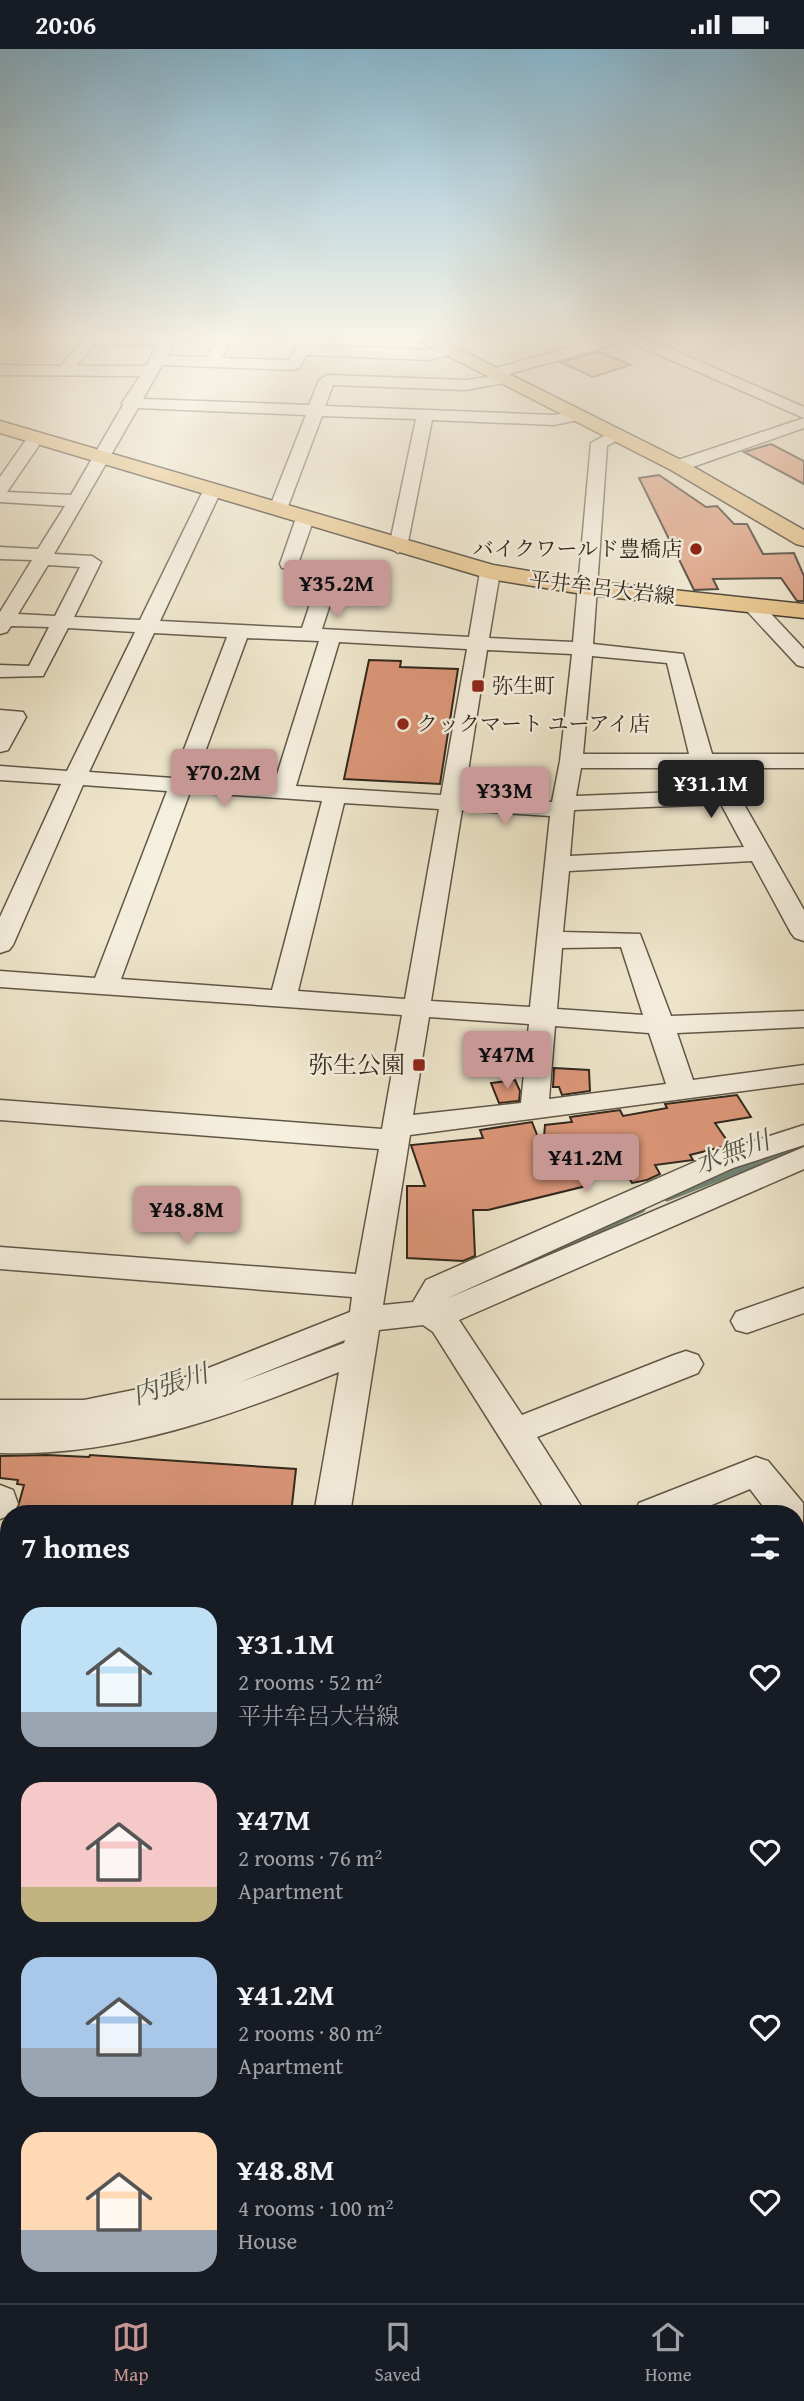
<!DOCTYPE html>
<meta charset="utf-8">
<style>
body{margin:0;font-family:"Gentium Book Plus","Noto Serif JP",serif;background:#242831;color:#f1f3f6;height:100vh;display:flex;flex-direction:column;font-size:26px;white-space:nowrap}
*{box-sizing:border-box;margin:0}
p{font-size:23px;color:#9ea1a6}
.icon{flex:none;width:38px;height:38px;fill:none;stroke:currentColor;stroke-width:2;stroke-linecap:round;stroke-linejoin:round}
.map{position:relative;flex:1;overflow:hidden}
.drawer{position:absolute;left:0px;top:1456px;width:805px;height:798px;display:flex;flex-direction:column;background:#171b24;border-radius:28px 28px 0 0;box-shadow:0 7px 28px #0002}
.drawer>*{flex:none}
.price{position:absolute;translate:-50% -60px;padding:0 16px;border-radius:7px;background:#c59692;color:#111;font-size:23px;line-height:46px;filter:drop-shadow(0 2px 4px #0008)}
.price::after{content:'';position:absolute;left:50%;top:42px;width:21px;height:16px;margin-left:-10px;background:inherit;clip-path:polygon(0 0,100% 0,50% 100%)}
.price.selected{background:#222;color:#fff}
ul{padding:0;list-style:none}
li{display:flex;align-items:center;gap:21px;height:175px;padding:0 21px}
li span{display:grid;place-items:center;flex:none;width:196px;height:140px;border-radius:21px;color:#555}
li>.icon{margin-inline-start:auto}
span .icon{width:84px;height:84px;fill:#fffc;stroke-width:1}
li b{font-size:30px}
h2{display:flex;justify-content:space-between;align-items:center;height:84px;padding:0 21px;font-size:30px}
.status{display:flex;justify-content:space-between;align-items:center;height:49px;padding:0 35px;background:#171b24;direction:ltr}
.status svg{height:19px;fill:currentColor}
.tab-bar{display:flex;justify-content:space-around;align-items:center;height:98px;border-top:2px solid #363941;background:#171b24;font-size:19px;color:#9ea1a6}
.tab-bar a{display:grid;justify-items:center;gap:4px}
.tab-bar .selected{color:#c59692}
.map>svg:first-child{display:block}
</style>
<div class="status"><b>20:06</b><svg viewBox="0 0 49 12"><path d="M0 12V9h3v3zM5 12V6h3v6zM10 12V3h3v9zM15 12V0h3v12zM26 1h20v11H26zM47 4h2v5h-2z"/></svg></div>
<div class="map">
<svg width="804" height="2254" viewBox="0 0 804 2254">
<rect width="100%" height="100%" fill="#efe6cc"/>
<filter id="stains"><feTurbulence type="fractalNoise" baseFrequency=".00286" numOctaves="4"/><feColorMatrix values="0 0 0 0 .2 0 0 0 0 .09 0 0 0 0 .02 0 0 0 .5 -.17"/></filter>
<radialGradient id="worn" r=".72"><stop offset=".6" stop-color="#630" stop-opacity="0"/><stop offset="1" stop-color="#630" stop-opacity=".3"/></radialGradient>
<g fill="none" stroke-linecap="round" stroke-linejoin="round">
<path stroke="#708376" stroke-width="7" d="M667,1149L776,1106L804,1099
M600,1180L642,1160"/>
<path stroke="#708376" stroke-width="9" d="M454,1247L604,1178"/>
</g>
<path fill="#dc9779" stroke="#30271c" stroke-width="2" d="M599,303L631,316L593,328L560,313Z
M771,395L804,412V435L744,403Z
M659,426L706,458L717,457L734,475H747L763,505L794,504L804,527V552H797L781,529L713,530L718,540L694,541L639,429Z
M369,611L401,612L400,618L458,620L440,735L344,730Z
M554,1019L589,1021L590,1042L562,1046L559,1038H553Z
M515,1031L520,1042L519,1052L499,1054L491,1034Z
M737,1046L751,1068L715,1074L730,1096L690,1106L693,1111L655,1116L660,1125L647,1131L632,1134L626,1124L583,1132L586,1137L488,1161H473L475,1207L463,1212L407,1209V1137H425L411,1096L483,1089L480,1081L532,1073L543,1101L545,1076L572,1073L570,1068L620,1061L623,1067L667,1059L665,1055Z
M47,1406L89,1408L90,1406L296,1420L291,1465H171L65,1457L63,1465H16L24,1436L17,1435L18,1431L0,1429V1407Z"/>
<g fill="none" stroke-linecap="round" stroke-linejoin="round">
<defs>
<path id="minor" d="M0,286H9V287L2,291Z
M33,286H48L45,291H35Z
M88,286H178L167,307L207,308L219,286L233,287L222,309L289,311L297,298L302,296L429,301L447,297L455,302L452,305L429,311L307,306L299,319L294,321L162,316L143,350L309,356L319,331L327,326L465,331L489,328L485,324L488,321L614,286H639L804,358V369L627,292L505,326L512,330L510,333L465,341L333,336L325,357L554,366L577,362L585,367L583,370L554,376L432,371L407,498L398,504L389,498L416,370L322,367L287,460L278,465L269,460L306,366L138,359L54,505L92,507L101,513L74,568L140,571L203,442L212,437L221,442L160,572L302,579L314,543L324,537L334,543L322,580L469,588L480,523L490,517L500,523L489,589L573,593L591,394L611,383H623L625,387L607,397L593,595L683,605L712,705H804V719H581L576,747L729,741L737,743L804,861V892L795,889L791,884L752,812L569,822L563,883L640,885L671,967L804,962V978L677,984L693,1031L804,1016V1034L410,1086L383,1256L413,1253L426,1231L713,1105L804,1076V1096L733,1119L446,1250L804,1098V1120L459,1271L522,1366L674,1306L686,1302L698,1306L703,1315L698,1324L537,1388L586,1465H548L433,1283L423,1276L379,1281L350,1465H314L339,1323C230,1367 120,1408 0,1404V1351H84L173,1333L350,1263L352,1248L0,1220V1198L356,1225L379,1100L0,1071V1051L382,1080L402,966L0,938V922L95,929L167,742L83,736L13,896L9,901L0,904V868L61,735L0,731V717L67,722L135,583L68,579L43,627L0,628V616L29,617L49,578L11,577L7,583L0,585V563L32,511L0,510V498L38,500L65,457L0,453V428L30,385H42L44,389L7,443L71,446L123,356L122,354L140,327L0,326V316L61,317ZM95,295L158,296L146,317H77ZM48,516L80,518L55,567L18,565ZM154,584L227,588L173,729L89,723ZM247,589L319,592L274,735L195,730ZM339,593L467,600L441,746L296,737ZM487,601L572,605L560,712L552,753L464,748ZM592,607L667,614L689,705H583ZM190,743L322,752L272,941L121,930ZM344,754L439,760L405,950L298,942ZM721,755L744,798L570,807L574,761ZM462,761L550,767L530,958L431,952ZM621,898L643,966L557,960L562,899ZM429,968L529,975L521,1054L413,1066ZM555,977L649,984L666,1035L549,1050ZM345,1291L344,1294L238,1334Z
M695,286H715L731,295L723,300Z
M804,369V379L684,421L678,422L669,417L672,413Z
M305,464L314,469L298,515L296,519H282L280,515L296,469Z
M753,551L760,553L804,600V618L797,616L746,561L743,557Z
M0,661L23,663L26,668L8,701L0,703Z
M804,1239V1264L747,1284L736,1281L731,1272L736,1263Z
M756,1408L768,1412L803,1454V1476L796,1478V1465H769L750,1440L690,1465H634L639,1454Z
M0,1436L13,1441L18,1455L13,1465L0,1470Z
M804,1486V1518L796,1520V1488Z
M0,1618L9,1619V1655L0,1654Z
M804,1767V1854L796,1851V1770Z
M804,2014V2061L796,2064V2017Z
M9,2236V2245H55L53,2254H3Z
M168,2245H218L216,2254H166Z
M250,2245H300L303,2254H253Z"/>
<path id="major" d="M407,286H431L685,413L804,481V497L796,495L671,421Z
M0,372L493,516L589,532L804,555V569L589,546L490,530L0,384Z"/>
</defs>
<use href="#minor" stroke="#605748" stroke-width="3"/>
<use href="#major" stroke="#30271c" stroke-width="3"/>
<use href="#minor" fill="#f5efde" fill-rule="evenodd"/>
<use href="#major" fill="#e8c386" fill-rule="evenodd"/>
</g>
<linearGradient id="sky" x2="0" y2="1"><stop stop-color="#89b9d2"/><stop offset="0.48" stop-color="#f8f4e8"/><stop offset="1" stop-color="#f8f4e8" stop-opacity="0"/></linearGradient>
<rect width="804" height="602" fill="url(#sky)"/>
<g fill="#8f2418" stroke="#f5efde" stroke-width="2.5">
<circle cx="696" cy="500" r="7"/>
<rect x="471" y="630" width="14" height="14" rx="3.5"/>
<circle cx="403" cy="675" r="7"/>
<rect x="412" y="1009" width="14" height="14" rx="3.5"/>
</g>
<g text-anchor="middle" stroke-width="5" stroke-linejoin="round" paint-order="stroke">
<g font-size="21" fill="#30271c" stroke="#f5efde" text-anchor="start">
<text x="682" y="507" text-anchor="end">バイクワールド豊橋店</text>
<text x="492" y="644">弥生町</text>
<text x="417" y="682">クックマート ユーアイ店</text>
</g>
<g font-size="21" fill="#30271c" stroke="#f5efde">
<text transform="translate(602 539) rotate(7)" y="7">平井牟呂大岩線</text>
</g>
<g font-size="24" fill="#30271c" stroke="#f5efde" text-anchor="end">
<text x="405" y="1024">弥生公園</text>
</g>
<g font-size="26" font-style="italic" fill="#505549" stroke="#f5efde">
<text transform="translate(732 1103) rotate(-20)" y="9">水無川</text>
<text transform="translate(170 1335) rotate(-18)" y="9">内張川</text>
</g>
</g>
<rect width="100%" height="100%" filter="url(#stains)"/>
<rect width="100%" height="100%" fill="url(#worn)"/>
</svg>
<b class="price" style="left:337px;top:571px">¥35.2M</b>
<b class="price" style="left:224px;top:760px">¥70.2M</b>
<b class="price selected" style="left:711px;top:771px">¥31.1M</b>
<b class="price" style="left:505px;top:778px">¥33M</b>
<b class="price" style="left:507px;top:1042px">¥47M</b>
<b class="price" style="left:586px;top:1145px">¥41.2M</b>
<b class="price" style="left:187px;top:1197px">¥48.8M</b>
<section class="drawer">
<h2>7 homes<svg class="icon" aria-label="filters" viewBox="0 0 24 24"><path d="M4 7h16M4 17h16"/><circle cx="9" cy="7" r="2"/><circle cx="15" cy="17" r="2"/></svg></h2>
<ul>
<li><span style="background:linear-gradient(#bfe0f5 75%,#9aa5b1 0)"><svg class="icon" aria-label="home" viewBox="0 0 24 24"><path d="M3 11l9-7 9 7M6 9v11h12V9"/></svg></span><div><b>¥31.1M</b><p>2 rooms · 52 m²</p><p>平井牟呂大岩線</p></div><svg class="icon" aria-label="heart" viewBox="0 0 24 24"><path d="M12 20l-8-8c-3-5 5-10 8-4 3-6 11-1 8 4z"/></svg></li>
<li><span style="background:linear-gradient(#f6c9c9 75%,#c2b280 0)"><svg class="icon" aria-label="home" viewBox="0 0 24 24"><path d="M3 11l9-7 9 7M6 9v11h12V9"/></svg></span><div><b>¥47M</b><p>2 rooms · 76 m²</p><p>Apartment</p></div><svg class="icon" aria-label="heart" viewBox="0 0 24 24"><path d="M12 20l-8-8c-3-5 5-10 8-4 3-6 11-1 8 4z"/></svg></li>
<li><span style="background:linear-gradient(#a9c7e8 65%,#9aa5b1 0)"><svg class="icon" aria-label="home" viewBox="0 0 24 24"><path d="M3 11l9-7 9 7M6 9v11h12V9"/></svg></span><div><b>¥41.2M</b><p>2 rooms · 80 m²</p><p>Apartment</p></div><svg class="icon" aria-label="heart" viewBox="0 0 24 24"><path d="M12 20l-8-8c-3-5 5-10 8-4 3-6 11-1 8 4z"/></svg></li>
<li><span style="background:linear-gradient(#ffd9b3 70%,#9aa5b1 0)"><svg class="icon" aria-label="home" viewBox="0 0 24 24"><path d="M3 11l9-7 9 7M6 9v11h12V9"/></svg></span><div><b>¥48.8M</b><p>4 rooms · 100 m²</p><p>House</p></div><svg class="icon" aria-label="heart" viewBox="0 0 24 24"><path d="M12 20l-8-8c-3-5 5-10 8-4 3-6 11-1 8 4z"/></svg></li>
</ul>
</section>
</div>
<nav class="tab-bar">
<a class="selected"><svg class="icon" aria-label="map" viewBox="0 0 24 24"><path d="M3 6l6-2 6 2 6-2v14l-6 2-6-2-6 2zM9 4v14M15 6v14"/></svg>Map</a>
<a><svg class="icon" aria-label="saved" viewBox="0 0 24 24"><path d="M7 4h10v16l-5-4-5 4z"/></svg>Saved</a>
<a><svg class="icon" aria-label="home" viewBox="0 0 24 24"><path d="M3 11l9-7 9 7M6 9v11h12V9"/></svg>Home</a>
</nav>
